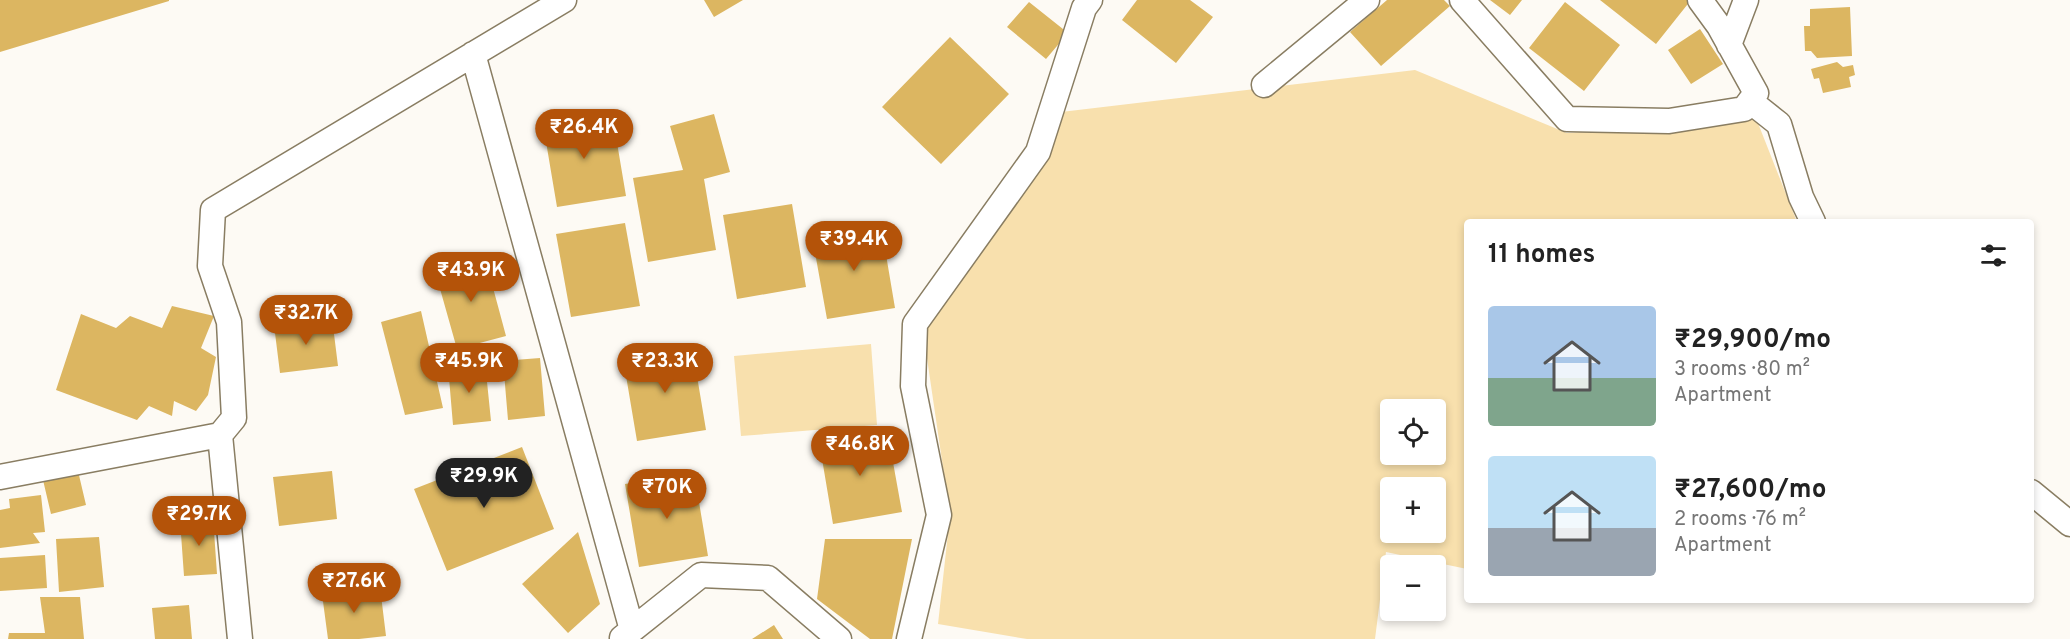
<!DOCTYPE html>
<meta charset="utf-8">
<style>
body{margin:0;font-family:Overpass,sans-serif;background:#f6f6f6;color:#222;height:100vh;display:flex;flex-direction:column;font-size:22px;white-space:nowrap}
*{box-sizing:border-box;margin:0}
p{font-size:20px;color:#767676}
.icon{flex:none;width:33px;height:33px;fill:none;stroke:currentColor;stroke-width:2;stroke-linecap:round;stroke-linejoin:round}
.map{position:relative;flex:1;overflow:hidden}
.drawer{position:absolute;left:1464px;top:219px;width:570px;height:384px;display:flex;flex-direction:column;background:#fff;border-radius:6px;box-shadow:0 3px 9px #0003}
.drawer>*{flex:none}
.buttons{position:absolute;left:1380px;top:399px;display:grid;gap:12px}
.buttons a{display:grid;place-items:center;width:66px;height:66px;border-radius:6px;background:#fff;box-shadow:0 3px 9px #0003;font-size:30px}
.price{position:absolute;translate:-50% -51px;padding:0 14px;border-radius:21px;background:#b45309;color:#fff;font-size:20px;line-height:39px;filter:drop-shadow(0 2px 3px #0008)}
.price::after{content:'';position:absolute;left:50%;top:36px;width:18px;height:14px;margin-left:-9px;background:inherit;clip-path:polygon(0 0,100% 0,50% 100%)}
.price.active{background:#222;color:#fff}
ul{padding:0;list-style:none}
li{display:flex;align-items:center;gap:18px;height:150px;padding:0 24px}
li span{display:grid;place-items:center;flex:none;width:168px;height:120px;border-radius:6px;color:#555}
li>.icon{margin-inline-start:auto}
span .icon{width:72px;height:72px;fill:#fffc;stroke-width:1}
li b{font-size:26px}
h2{display:flex;justify-content:space-between;align-items:center;height:72px;padding:0 24px;font-size:26px}
.map>svg:first-child{display:block}
</style>
<div class="map">
<svg width="2070" height="639" viewBox="0 0 2070 639">
<rect width="100%" height="100%" fill="#fdfaf4"/>
<path fill="#f8e0ad" fill-rule="evenodd" d="M1415,70L1567,133L1756,118L1797,222H1467V569L1386,552L1375,639H1027L938,624L950,515L923,331L1061,112ZM1390,410H1436V454H1390ZM1390,488H1436V532H1390Z
M871,344L877,425L741,436L734,356Z"/>
<path fill="#dcb661" d="M0,0H169V1L0,52Z
M704,0H743L714,17Z
M1137,0H1190L1213,17L1176,63L1122,20Z
M1387,0H1444L1450,6L1381,66L1350,32Z
M1490,0H1522L1510,15Z
M1600,0H1691L1656,44Z
M1029,2L1068,33L1046,59L1007,27Z
M1565,2L1620,45L1584,91L1529,48Z
M1850,7L1852,56L1817,58L1811,51H1805L1804,26H1810V9Z
M1700,29L1723,64L1691,84L1668,50Z
M950,37L1009,94L941,164L882,107Z
M1837,62L1843,67L1853,65L1855,75L1849,77L1851,87L1823,93L1819,78L1814,79L1811,69Z
M612,113L626,196L557,207L543,124Z
M714,114L730,172L704,179L716,250L648,262L633,178L683,170L670,126Z
M792,204L806,287L737,299L723,215Z
M625,223L640,306L571,317L556,234Z
M881,225L895,308L827,319L812,236Z
M485,258L506,336L457,349L435,271Z
M172,306L214,316L201,348L216,357L208,395L196,411L174,401L172,416L149,406L137,420L56,390L81,314L116,328L130,316L162,328Z
M421,311L443,408L405,415L381,322Z
M332,318L338,366L280,373L274,325Z
M692,346L706,430L637,441L623,358Z
M540,358L545,416L508,420L503,361Z
M485,362L491,421L453,425L448,366Z
M887,429L902,512L833,524L819,441Z
M522,447L554,529L447,571L414,489Z
M78,471L86,505L51,514L43,480Z
M332,471L337,519L279,526L273,477Z
M694,472L708,556L639,567L625,484Z
M41,495L45,532L33,533L40,543L0,548V510L10,508L9,499Z
M213,517L217,574L184,576L180,520Z
M578,532L600,604L568,633L522,584Z
M99,537L104,587L59,592L56,539Z
M825,539H912L892,639H870L817,599Z
M45,555L47,588L0,591V558Z
M380,587L386,636L359,639H328L322,594Z
M40,597H80L84,639H8L9,633H45Z
M189,605L192,639H155L152,608Z
M774,625L783,639H752Z"/>
<g fill="none" stroke-linecap="round" stroke-linejoin="round">
<defs>
<path id="minor" d="M1462,0L1567,119L1669,121L1744,109L1756,93L1719,26L1700,0
M1729,45L1746,0
M473,54L632,630
M1264,85L1367,0
M1750,101L1779,124L1801,197L1813,222
M220,435L240,639
M0,477L220,435L234,418L229,322L210,266L213,210L564,0
M2031,492L2070,524
M622,638L701,575L768,578L839,639
M909,639L939,515L913,386L915,324L1038,152L1084,8L1090,0"/>
</defs>
<use href="#minor" stroke="#897d62" stroke-width="27"/>
<use href="#minor" stroke="#fff" stroke-width="24"/>
</g>
</svg>
<div class="buttons">
<a><svg class="icon" aria-label="locate" viewBox="0 0 24 24"><circle cx="12" cy="12" r="6"/><path d="M12 2v4M12 18v4M2 12h4M18 12h4"/></svg></a>
<a>+</a>
<a>−</a>
</div>
<b class="price" style="left:584px;top:160px">₹26.4K</b>
<b class="price" style="left:854px;top:272px">₹39.4K</b>
<b class="price" style="left:471px;top:303px">₹43.9K</b>
<b class="price" style="left:306px;top:346px">₹32.7K</b>
<b class="price" style="left:469px;top:394px">₹45.9K</b>
<b class="price" style="left:665px;top:394px">₹23.3K</b>
<b class="price" style="left:860px;top:477px">₹46.8K</b>
<b class="price active" style="left:484px;top:509px">₹29.9K</b>
<b class="price" style="left:667px;top:520px">₹70K</b>
<b class="price" style="left:199px;top:547px">₹29.7K</b>
<b class="price" style="left:354px;top:614px">₹27.6K</b>
<section class="drawer">
<h2>11 homes<svg class="icon" aria-label="filters" viewBox="0 0 24 24"><path d="M4 7h16M4 17h16"/><circle cx="9" cy="7" r="2"/><circle cx="15" cy="17" r="2"/></svg></h2>
<ul>
<li><span style="background:linear-gradient(#a9c7e8 60%,#7fa58c 0)"><svg class="icon" aria-label="home" viewBox="0 0 24 24"><path d="M3 11l9-7 9 7M6 9v11h12V9"/></svg></span><div><b>₹29,900/mo</b><p>3 rooms · 80 m²</p><p>Apartment</p></div></li>
<li><span style="background:linear-gradient(#bfe0f5 60%,#9aa5b1 0)"><svg class="icon" aria-label="home" viewBox="0 0 24 24"><path d="M3 11l9-7 9 7M6 9v11h12V9"/></svg></span><div><b>₹27,600/mo</b><p>2 rooms · 76 m²</p><p>Apartment</p></div></li>
</ul>
</section>
</div>
